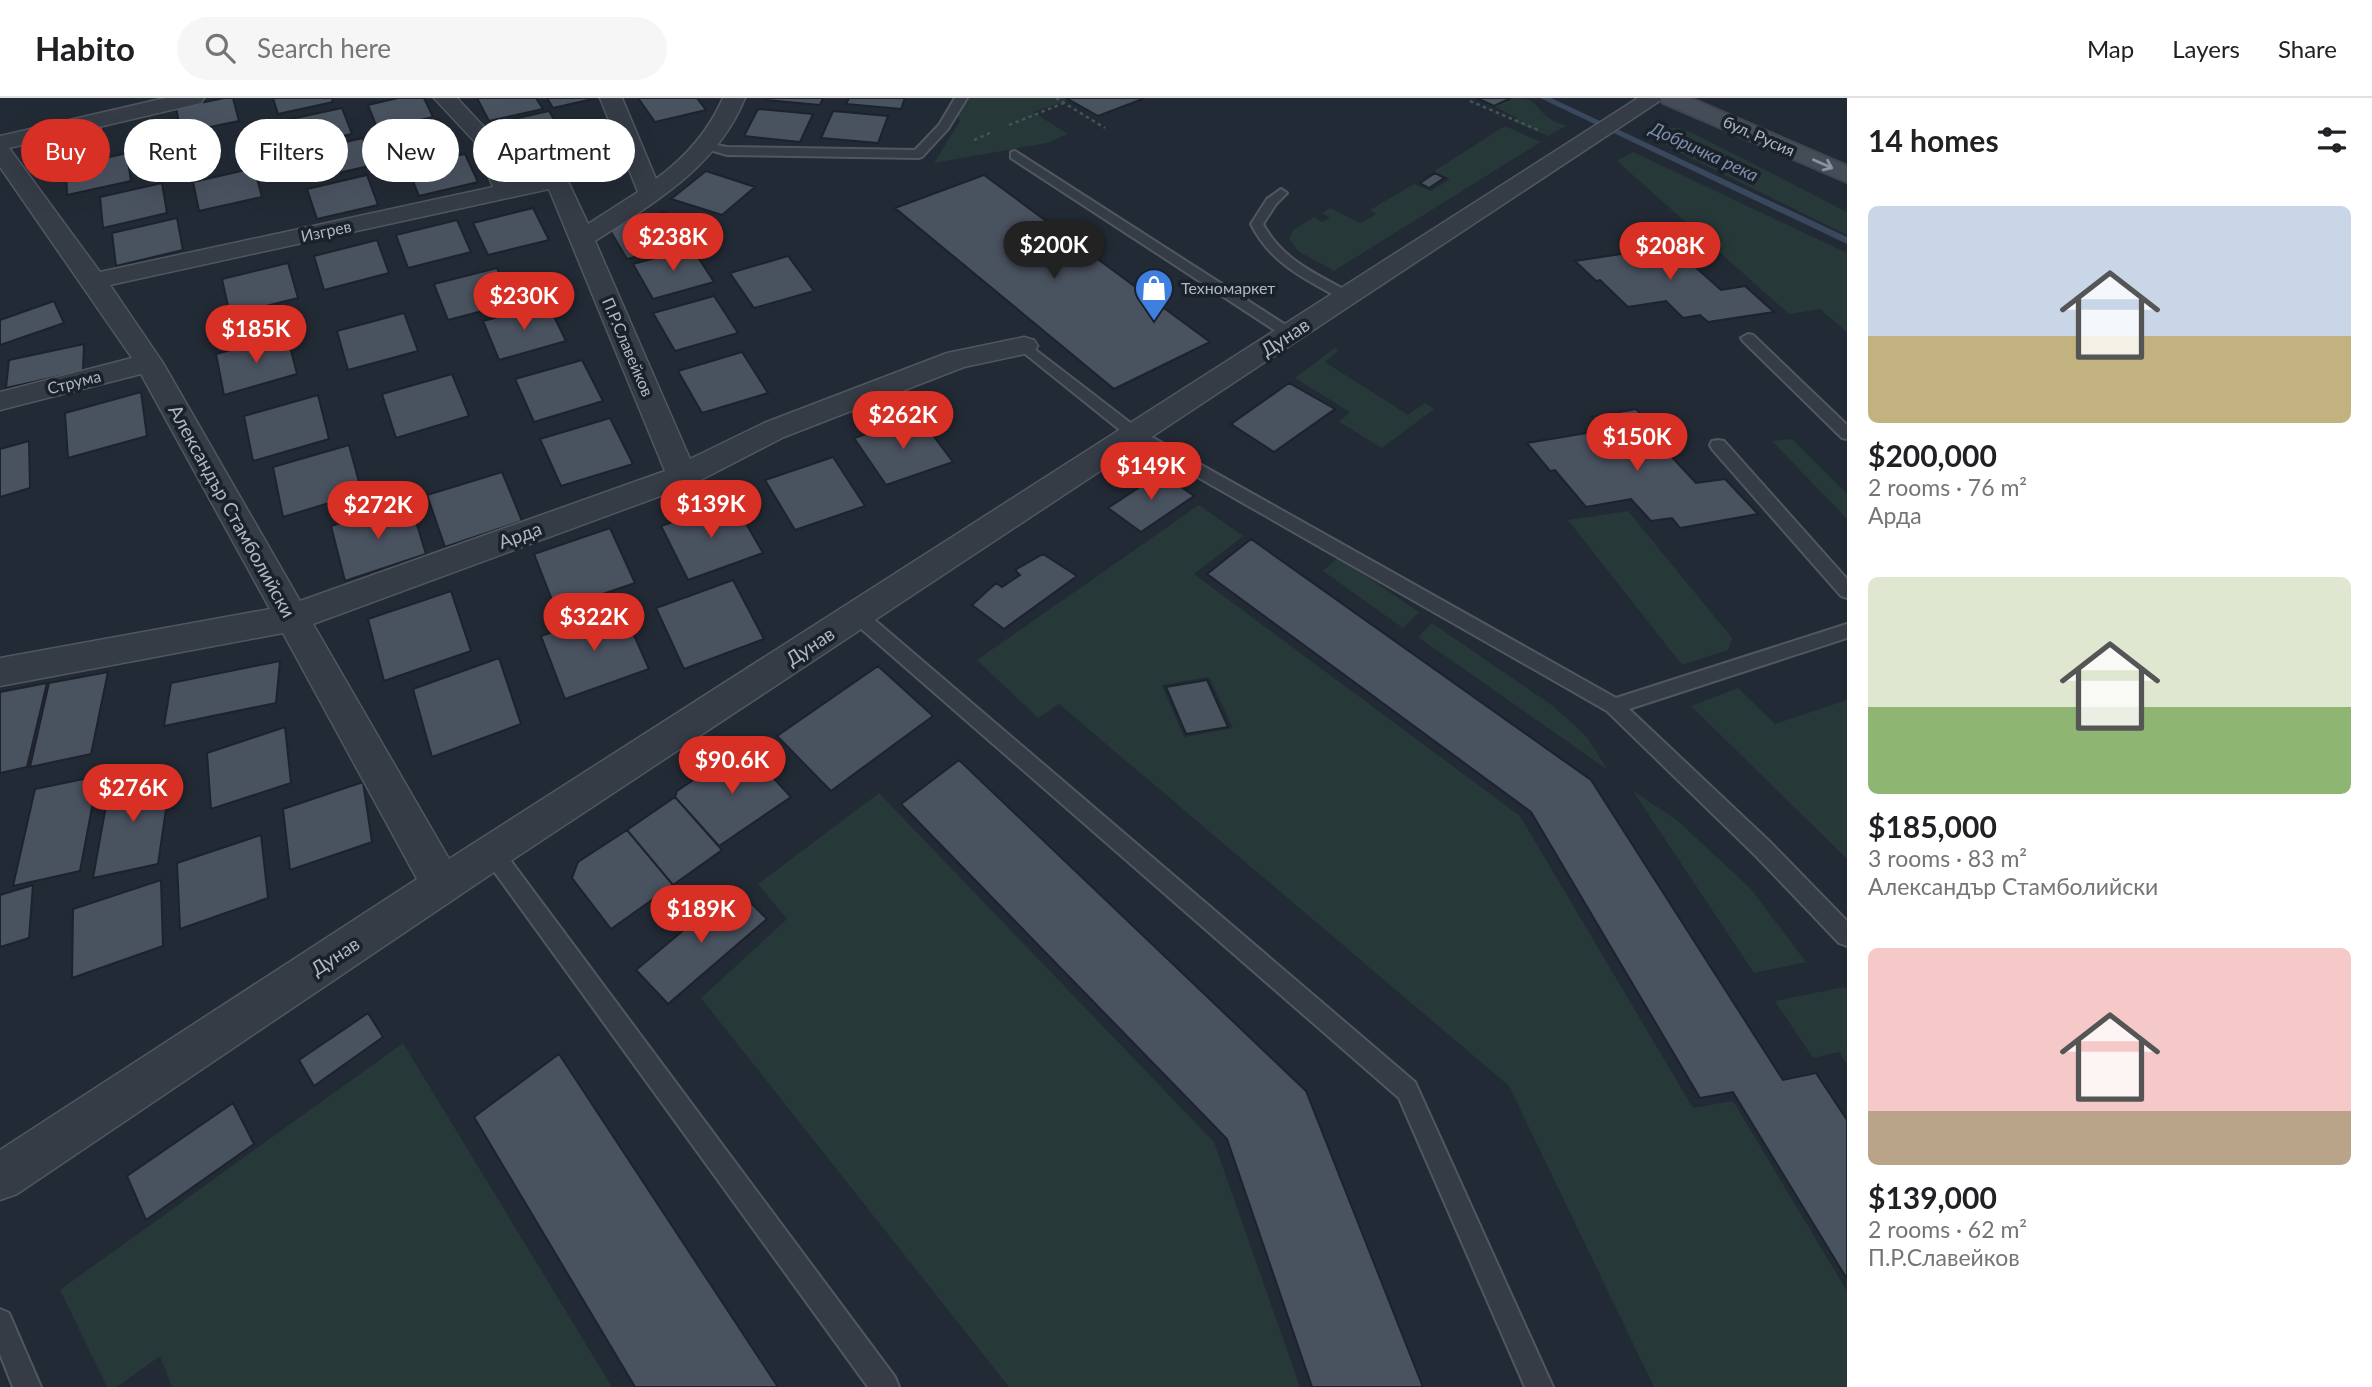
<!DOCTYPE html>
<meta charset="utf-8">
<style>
body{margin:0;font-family:Lato,sans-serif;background:#f6f6f6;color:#202124;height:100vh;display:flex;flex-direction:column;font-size:26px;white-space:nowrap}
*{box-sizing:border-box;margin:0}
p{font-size:23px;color:#757577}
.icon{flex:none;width:38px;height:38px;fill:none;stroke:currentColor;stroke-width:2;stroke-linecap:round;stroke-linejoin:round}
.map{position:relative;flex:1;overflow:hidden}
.side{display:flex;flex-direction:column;background:#fff;width:525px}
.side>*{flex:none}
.top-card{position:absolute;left:21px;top:21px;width:665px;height:63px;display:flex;gap:14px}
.price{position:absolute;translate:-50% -60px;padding:0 16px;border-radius:24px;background:#d93025;color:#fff;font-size:23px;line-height:46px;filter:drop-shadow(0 2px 4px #0008)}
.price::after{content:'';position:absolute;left:50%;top:42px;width:21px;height:16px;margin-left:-10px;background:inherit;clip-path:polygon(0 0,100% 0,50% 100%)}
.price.selected{background:#222;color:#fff}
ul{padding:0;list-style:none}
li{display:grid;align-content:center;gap:14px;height:371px;padding:0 21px}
li span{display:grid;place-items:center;height:217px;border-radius:10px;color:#555}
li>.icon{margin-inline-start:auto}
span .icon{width:126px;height:126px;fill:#fffc;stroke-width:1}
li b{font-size:30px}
h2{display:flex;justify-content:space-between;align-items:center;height:84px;padding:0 21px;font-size:30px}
.chip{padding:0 24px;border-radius:32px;background:#fff;box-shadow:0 7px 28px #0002;font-size:24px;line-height:63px}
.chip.selected{background:#d93025;color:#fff}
header{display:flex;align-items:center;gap:42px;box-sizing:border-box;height:98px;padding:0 35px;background:#fff;border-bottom:2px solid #e0e0e0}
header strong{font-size:33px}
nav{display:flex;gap:38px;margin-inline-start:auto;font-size:24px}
.search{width:490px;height:63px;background:#f6f6f6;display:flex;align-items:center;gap:18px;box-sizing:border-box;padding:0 24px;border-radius:38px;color:#757577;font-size:26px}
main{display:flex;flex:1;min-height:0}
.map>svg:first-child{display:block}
</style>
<header>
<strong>Habito</strong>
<div class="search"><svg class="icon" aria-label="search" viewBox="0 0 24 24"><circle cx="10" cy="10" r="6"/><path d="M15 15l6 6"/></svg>Search here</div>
<nav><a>Map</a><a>Layers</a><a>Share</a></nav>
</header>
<main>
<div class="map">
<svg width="1847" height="1289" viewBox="0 0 1847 1289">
<rect width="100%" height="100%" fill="#222a35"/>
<path fill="#273838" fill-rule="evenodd" d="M952,0H1066L1069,2L1033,14L1068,36L1047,45L934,65L960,23Z
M1511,0C1533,0 1532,3 1545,17C1550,22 1559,25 1566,28L1548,38L1512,23L1517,20L1494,8Z
M1505,28L1541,44L1334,173L1298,153L1289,141L1293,132L1314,119L1322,124L1330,120L1322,115L1330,110L1361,125L1376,116L1370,112L1414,86L1431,93L1450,81L1434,73Z
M1667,30H1679L1695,36L1847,114V137L1674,52L1654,39L1658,33Z
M1633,54L1847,155V234L1820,211L1789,216L1617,63Z
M1335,250L1339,252L1325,264L1408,317L1425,305L1434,311L1382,350L1339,324L1350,314L1295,280Z
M1792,341L1847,396V421L1772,343Z
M1199,407L1243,438L1194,476L1520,718L1693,1010L1733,1003L1847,1193V1289H1654L1509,988L1059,606L1038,620L977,562ZM1209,579L1233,630L1184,639L1162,587Z
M1628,413L1732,540L1728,552L1682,567L1568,422Z
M1338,459L1419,514L1403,530L1323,473Z
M1432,525L1553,608L1586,638L1608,672L1418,539Z
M1738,590L1775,626L1847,602V761L1691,608Z
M1633,693L1677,722L1751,791L1806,864L1754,875Z
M879,695L1214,1044L1300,1289H1009L701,900L787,821L758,786Z
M1844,889L1847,891V966L1839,954L1813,960L1775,903Z
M403,945L612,1289H172L160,1258L117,1289H107L60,1192Z"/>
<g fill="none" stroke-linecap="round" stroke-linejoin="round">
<path fill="#39485d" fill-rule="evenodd" d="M1540,0H1551L1847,139V146Z"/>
</g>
<path fill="#49525f" stroke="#1d232c" stroke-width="2" d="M224,0H233L239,23L181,35L176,10Z
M273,0H332L333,4L278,16Z
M398,0H424L433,19L378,32L368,7Z
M477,0H536L543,11L489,23Z
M547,0H597L553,10Z
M638,0H697L706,12L655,24Z
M767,0H823L820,7L766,2Z
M849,0H905L901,11L846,6Z
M1066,0H1145L1098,18Z
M1477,0H1511L1494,8Z
M342,10L352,36L294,48L286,22Z
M758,11L813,16L800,44L744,38Z
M549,13L564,38L509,51L496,25Z
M833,13L888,18L878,45L821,40Z
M439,21L452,47L395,60L384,33Z
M103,28L106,54L44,67L43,40Z
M598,32L615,59L560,72L544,45Z
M174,37L184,64L144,74L135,47Z
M363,40L374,67L315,80L306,53Z
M127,55L131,83L67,97L66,69Z
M465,56L478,84L419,98L407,69Z
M254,70L262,99L199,113L193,84Z
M706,73L755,89L722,117L671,101Z
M1435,75L1444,80L1429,90L1420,85Z
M367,77L378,107L317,121L307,91Z
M984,77L1210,244L1114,291L895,110Z
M162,85L167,115L103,130L100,99Z
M533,110L549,142L488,157L473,125Z
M665,114L686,146L627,161L608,129Z
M177,120L183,152L116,168L112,135Z
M457,122L471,154L408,170L396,137Z
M1668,138L1690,158L1684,159L1721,192L1745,188L1774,214L1708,224L1700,217L1683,220L1666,203L1628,209L1600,182L1596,183L1575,163L1641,153L1630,143Z
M377,142L389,175L324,192L314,158Z
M692,150L714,184L653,201L633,166Z
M788,158L814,193L754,210L730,175Z
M288,165L298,200L230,217L222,181Z
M497,170L513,205L448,222L434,186Z
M714,198L738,235L675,253L653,215Z
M54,203L64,225L0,247V222Z
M548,206L566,243L499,262L483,223Z
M404,215L418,253L348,272L337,233Z
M287,237L297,276L224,297L216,256Z
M84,246L83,273L6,290L9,262Z
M742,254L768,295L702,315L678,273Z
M582,262L603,303L534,324L515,281Z
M452,276L469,318L396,340L382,296Z
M1289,285L1335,311L1274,354L1231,326Z
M141,294L147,338L68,360L65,315Z
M318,297L329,341L253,363L244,318Z
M1636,311L1661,338L1654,340L1696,385L1725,381L1758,416L1680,430L1672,420L1651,423L1631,401L1586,409L1555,372L1550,373L1527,345L1604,332L1592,319Z
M919,319L953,364L886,387L854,340Z
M610,320L633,366L561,388L540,341Z
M29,343L30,390L0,399V351Z
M349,347L362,395L283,419L273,369Z
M833,359L865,408L795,432L765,382Z
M502,374L522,423L445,449L427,397Z
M1161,375L1194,398L1141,434L1108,410Z
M733,403L763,455L688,482L661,428Z
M410,404L426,456L345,483L331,428Z
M610,430L635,485L556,512L534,456Z
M1251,441L1591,682L1783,982L1816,975L1847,1022V1181L1733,994L1700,1000L1531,714L1207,476Z
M1043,456L1077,478L1004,531L972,507L996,485L1002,489L1020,477L1015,472Z
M733,482L764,541L684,571L656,510Z
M451,493L471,553L384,583L368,521Z
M622,510L649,571L565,601L541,538Z
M499,560L521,626L432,659L413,591Z
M280,563L276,605L164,628L171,585Z
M878,568L933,618L831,693L777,638Z
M108,574L91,656L30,669L49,585Z
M1207,582L1228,629L1186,636L1166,589Z
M47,585L27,669L0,675V594Z
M285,629L291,685L211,711L207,655Z
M744,648L791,699L719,748L675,699L677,693Z
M959,662L1306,993L1423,1289H1312L1227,1041L901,706Z
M172,671L158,766L93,780L110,685Z
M98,678L80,773L13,788L35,691Z
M363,684L372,744L290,772L283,711Z
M675,699L722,752L673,787L627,732Z
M627,732L673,787L611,831L572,780L578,764Z
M261,737L268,800L180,831L177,765Z
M161,782L163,848L72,880L73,811Z
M33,787L29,840L0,849V797Z
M735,789L767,821L668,906L636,872Z
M368,915L383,939L314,988L299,962Z
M559,956L778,1289H635L474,1019Z
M233,1005L254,1046L146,1122L127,1078Z"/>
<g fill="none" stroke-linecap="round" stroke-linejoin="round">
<defs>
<path id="lane" d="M955,0H967L948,31L922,59L918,60L727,57L700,49L706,45L727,49L915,52L939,27Z
M1015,53L1295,233L1297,236L1290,240L1285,239L1011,60V54Z
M1281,91L1287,95L1276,106L1263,126C1283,163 1318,177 1353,196V202H1343C1305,181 1271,166 1251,126L1267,101Z
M1748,236L1753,237L1847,327V341L1842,340L1743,243L1741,240Z
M1024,243L1141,333L1616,600L1847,526V540L1629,611L1770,744L1847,823V848L1839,845L1756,758L1607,613L1131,341L1019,251L1017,248Z
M1718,342L1724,343L1847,481V500L1841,498L1712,351L1710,347L1712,343Z
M857,510L863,512L1415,984L1553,1289H1525L1399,1000L851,522L848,517L851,512Z
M492,745L499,747L895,1279L899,1289H868L485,761L482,754L485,747Z
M0,1211L9,1215L41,1289H13L0,1256Z"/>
<path id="street" d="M165,0H204L201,5L9,50L100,174L493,89L474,43L434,0H457L495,41L515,84L557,75L565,77L588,126L638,94L600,0H622L656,81C686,59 708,34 723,0H745C717,69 655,104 595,143L690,361L764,325L947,255L1024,239L1034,242L1038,248L1034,254L964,269L784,339L693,386L313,526L449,761L1638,0H1664L506,766L17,1096L0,1102V1052L417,781L283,535L0,588V560L270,511L141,276L0,312V294L132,260L0,69V38ZM549,91L665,373L300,503L163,265L110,187Z"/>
<path id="secondary" d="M1660,0H1690L1847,68V84L1663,5Z"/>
</defs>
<use href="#lane" stroke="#505761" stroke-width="4"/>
<use href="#street" stroke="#505761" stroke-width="3"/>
<use href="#secondary" stroke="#3f454f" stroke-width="4"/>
<path stroke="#445356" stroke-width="2.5" stroke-dasharray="3.5 3.5" stroke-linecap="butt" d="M1056,0L1105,30
M1470,3L1538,32
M1009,27L1064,5
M974,42L992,34"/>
<use href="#lane" fill="#353c46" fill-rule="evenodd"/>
<use href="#street" fill="#353c46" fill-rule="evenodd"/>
<use href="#secondary" fill="#444c58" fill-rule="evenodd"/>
</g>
<defs><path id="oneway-shaft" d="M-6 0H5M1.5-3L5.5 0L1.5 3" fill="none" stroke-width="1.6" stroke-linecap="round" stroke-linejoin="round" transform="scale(1.75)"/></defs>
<use stroke="#8a929d" href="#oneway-shaft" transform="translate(1823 66) rotate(24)"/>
<defs>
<symbol id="shop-pin" viewBox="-11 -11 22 30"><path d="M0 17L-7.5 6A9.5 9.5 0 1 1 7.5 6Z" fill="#3f7fe0" stroke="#1b212a"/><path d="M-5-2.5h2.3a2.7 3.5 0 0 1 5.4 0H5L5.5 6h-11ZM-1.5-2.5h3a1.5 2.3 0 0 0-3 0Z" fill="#fff"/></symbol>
</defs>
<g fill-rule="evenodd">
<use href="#shop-pin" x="1132" y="168" width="44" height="60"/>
</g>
<g text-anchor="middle" stroke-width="7" stroke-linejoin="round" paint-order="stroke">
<g font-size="16" fill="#b0b7c2" stroke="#1b212a">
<text transform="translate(1759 38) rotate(24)" y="6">бул. Русия</text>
<text transform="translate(326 133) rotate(-12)" y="6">Изгрев</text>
<text transform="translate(628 249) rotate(67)" y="6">П.Р.Славейков</text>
<text transform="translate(74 284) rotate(-14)" y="6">Струма</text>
</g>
<g font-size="16" fill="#b0b7c2" stroke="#1b212a" text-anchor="start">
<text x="1181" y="196">Техномаркет</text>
</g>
<g font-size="18" font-style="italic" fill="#7b8ea8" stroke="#1b212a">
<text transform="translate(1704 54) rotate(25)" y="6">Добричка река</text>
</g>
<g font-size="19" fill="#b0b7c2" stroke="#1b212a">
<text transform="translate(1285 239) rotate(-33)" y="7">Дунав</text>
<text transform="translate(232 413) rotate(61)" y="7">Александър Стамболийски</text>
<text transform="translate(520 437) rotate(-20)" y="7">Арда</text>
<text transform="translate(810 548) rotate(-33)" y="7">Дунав</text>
<text transform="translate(335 858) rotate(-33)" y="7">Дунав</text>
</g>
</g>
</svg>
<b class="price" style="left:673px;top:175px">$238K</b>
<b class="price selected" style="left:1054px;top:183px">$200K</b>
<b class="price" style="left:1670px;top:184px">$208K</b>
<b class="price" style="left:524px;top:234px">$230K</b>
<b class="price" style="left:256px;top:267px">$185K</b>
<b class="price" style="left:903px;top:353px">$262K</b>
<b class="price" style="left:1637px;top:375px">$150K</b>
<b class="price" style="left:1151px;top:404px">$149K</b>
<b class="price" style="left:711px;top:442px">$139K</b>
<b class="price" style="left:378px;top:443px">$272K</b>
<b class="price" style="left:594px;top:555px">$322K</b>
<b class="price" style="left:732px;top:698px">$90.6K</b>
<b class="price" style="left:133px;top:726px">$276K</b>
<b class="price" style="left:701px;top:847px">$189K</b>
<div class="top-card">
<a class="chip selected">Buy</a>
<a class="chip">Rent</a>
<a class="chip">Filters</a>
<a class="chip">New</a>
<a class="chip">Apartment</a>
</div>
</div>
<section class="side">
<h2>14 homes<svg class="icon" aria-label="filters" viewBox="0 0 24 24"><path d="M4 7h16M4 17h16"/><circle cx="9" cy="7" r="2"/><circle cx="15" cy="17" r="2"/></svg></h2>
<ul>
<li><span style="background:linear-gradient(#c9d6e8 60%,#c2b280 0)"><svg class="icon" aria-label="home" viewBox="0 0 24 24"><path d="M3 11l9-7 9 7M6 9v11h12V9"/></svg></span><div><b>$200,000</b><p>2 rooms · 76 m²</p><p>Арда</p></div></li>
<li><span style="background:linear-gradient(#dfe7d0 60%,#8fb573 0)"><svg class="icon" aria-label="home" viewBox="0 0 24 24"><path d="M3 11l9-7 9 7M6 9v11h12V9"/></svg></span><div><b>$185,000</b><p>3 rooms · 83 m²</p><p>Александър Стамболийски</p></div></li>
<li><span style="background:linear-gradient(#f6c9c9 75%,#b9a48a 0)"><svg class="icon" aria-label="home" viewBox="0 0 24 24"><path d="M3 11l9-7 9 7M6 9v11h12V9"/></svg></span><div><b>$139,000</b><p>2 rooms · 62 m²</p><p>П.Р.Славейков</p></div></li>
</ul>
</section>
</main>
